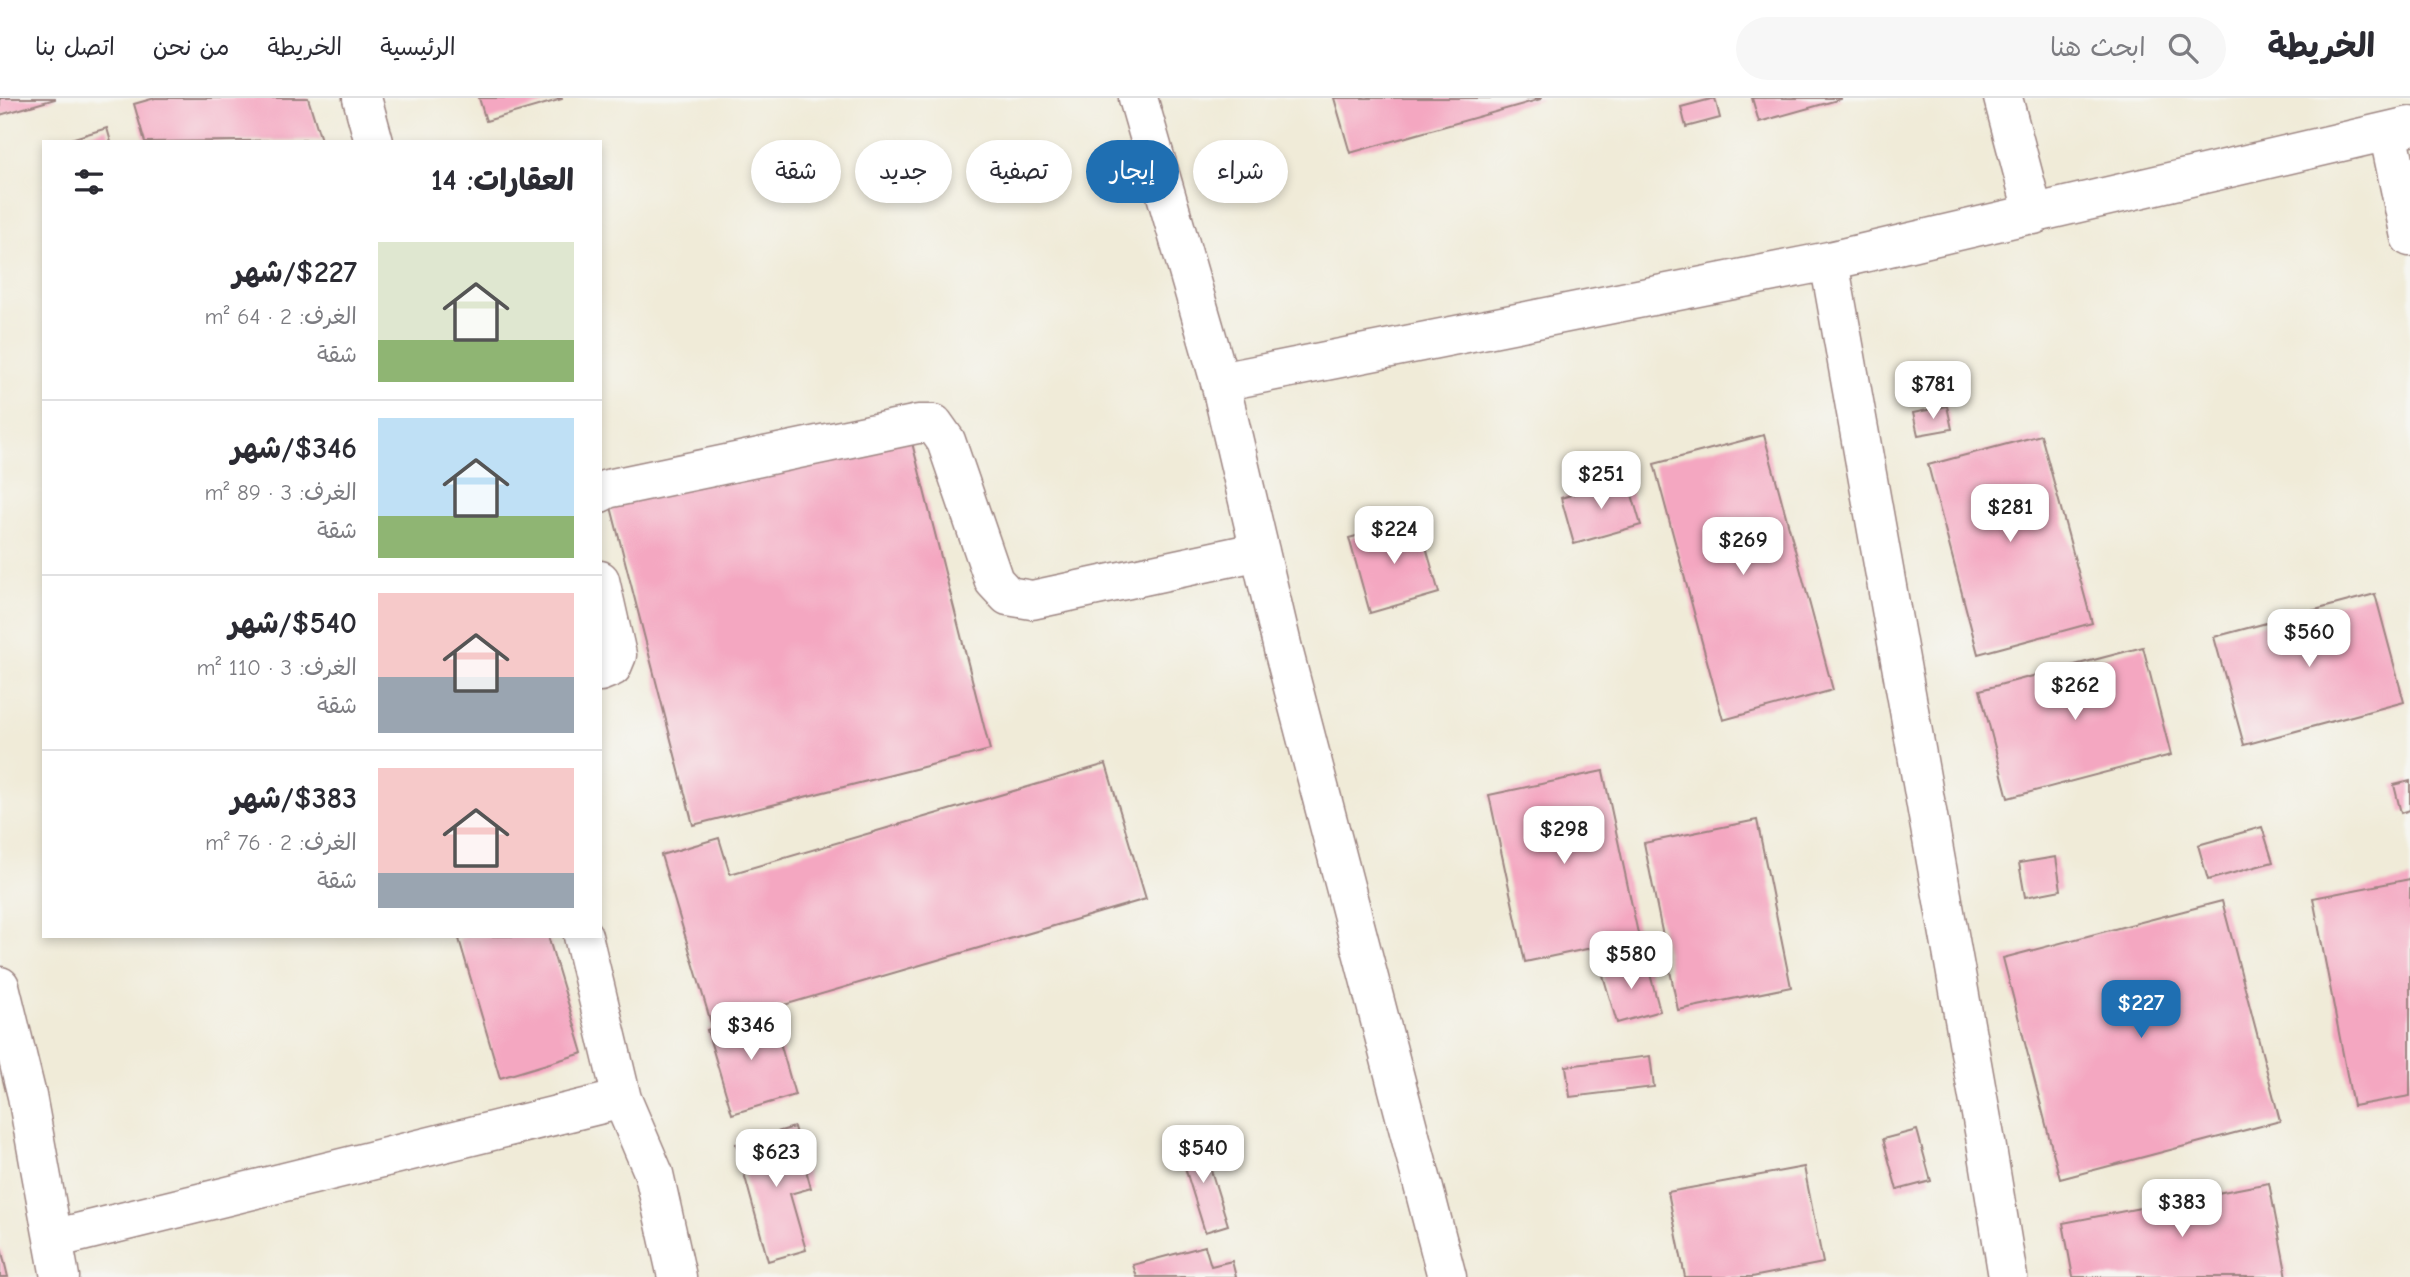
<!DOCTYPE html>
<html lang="ar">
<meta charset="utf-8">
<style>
body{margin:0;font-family:"Comic Neue","Playpen Sans Arabic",sans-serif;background:#f7f7f7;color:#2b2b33;direction:rtl;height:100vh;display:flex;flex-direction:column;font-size:26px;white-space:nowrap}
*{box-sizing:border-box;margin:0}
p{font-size:23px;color:#7c7c81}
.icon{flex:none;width:38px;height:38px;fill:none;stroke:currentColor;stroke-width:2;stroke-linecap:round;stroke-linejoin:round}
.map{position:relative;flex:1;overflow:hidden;direction:ltr}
.panel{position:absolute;left:42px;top:42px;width:560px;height:798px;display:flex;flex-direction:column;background:#fff;border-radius:0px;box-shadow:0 4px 10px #0003;direction:rtl}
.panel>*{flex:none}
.hud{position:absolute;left:623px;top:42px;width:665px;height:63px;direction:rtl;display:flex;gap:14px}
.price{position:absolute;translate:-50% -60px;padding:0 16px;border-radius:14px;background:#fff;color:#222;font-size:23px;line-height:46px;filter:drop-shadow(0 2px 4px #0008)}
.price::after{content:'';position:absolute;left:50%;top:42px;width:21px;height:16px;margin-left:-10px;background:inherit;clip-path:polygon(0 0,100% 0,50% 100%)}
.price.on{background:#1f6fb2;color:#fff}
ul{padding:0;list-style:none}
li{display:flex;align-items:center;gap:21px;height:175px;padding:0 28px}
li+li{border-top:2px solid #e1e1e2}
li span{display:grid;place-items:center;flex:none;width:196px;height:140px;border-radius:0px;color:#555}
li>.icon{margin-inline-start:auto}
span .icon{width:84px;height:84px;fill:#fffc;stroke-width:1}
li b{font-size:30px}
h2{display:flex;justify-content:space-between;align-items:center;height:84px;padding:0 28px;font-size:30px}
.chip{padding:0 24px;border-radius:32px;background:#fff;box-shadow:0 4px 10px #0003;font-size:24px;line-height:63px}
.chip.on{background:#1f6fb2;color:#fff}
header{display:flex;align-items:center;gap:42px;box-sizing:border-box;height:98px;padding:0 35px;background:#fff;border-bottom:2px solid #e1e1e2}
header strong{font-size:33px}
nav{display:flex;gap:38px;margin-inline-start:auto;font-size:24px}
.search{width:490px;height:63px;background:#f7f7f7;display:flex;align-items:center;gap:18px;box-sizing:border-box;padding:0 24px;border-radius:38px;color:#7c7c81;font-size:26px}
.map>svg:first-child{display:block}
</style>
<header>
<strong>الخريطة</strong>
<div class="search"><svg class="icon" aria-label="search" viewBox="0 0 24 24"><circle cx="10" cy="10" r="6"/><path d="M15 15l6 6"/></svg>ابحث هنا</div>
<nav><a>الرئيسية</a><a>الخريطة</a><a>من نحن</a><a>اتصل بنا</a></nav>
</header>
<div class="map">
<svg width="2410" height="1179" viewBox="0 0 2410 1179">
<rect width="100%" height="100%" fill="#f6f6f2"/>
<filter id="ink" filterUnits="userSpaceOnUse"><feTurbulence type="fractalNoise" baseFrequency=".0143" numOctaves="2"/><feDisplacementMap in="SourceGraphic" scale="14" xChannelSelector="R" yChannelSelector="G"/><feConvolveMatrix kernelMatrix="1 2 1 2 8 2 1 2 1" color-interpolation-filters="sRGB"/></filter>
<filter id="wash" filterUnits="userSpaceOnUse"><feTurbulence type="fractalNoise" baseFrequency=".00686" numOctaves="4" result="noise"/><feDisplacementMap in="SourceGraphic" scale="28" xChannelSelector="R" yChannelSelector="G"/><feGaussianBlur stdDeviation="1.57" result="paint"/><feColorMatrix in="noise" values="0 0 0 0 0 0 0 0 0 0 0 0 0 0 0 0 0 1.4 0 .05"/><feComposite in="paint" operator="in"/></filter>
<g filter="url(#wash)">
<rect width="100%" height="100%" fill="#f0ebd8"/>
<g id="blocks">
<path fill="#f4a7c1" d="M0,0H55V1L0,17Z
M155,0H308L321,42L145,44L134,6Z
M479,0H562V1L486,23Z
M1334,0H1541V1L1350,55Z
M1715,0L1720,20L1686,29L1681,9Z
M1752,0H1841V1L1759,24Z
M107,30L111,44H64V43Z
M1947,308L1952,331L1918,337L1913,315Z
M908,329L990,652L693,727L610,405Z
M1764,337L1833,592L1723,622L1654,366Z
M2041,337L2092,525L1978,556L1928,367Z
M1627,380L1641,427L1574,446L1561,400Z
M1418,421L1439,495L1370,515L1349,440Z
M2375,496L2404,604L2244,647L2214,539Z
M2143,549L2171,657L2008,700L1980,592Z
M1106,666L1146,801L712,928L661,757L719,740L730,776Z
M1603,673L1639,840L1525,864L1489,697Z
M2410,683V712L2401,715L2394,687Z
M1757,722L1791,889L1678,912L1644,745Z
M2262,729L2273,764L2208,782L2198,747Z
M2056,759L2061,792L2025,799L2019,765Z
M2410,781V998L2353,1008L2313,800Z
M2222,803L2280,1023L2060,1081L2003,860Z
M468,838H548L583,955L500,980L459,841Z
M1646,861L1660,913L1617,925L1602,874Z
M771,913L795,997L732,1016L707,932Z
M1650,958L1654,989L1570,999L1566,968Z
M794,1029L811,1090L790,1096L806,1152L768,1163L736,1046Z
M1917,1032L1931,1083L1897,1092L1883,1041Z
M1201,1040L1228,1127L1205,1134L1178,1047Z
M1804,1069L1823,1165L1752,1179H1685L1668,1094Z
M2269,1085L2287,1179H2073L2063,1125Z
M1205,1148L1211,1168L1232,1163L1236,1179H1137L1133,1167Z
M0,1150H1L8,1179H0Z"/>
</g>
</g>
<g filter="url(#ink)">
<use href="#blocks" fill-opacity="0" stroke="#9d8582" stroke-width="2"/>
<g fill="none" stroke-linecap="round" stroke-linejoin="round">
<defs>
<path id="minor" d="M362,0L374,44
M1138,0L1220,284L1283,551L1447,1179
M2003,0L2034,117
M2388,33L2410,139
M1829,163L1986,1044L2008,1179
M1220,284L1829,163L2410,28
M600,395L607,391L918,326H934L946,343L994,483L1008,498L1032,502L1260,453
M600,482L617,557L612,569L600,574
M583,838L622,1001L654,1076L677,1179
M0,888L27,998L60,1179
M53,1141L622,1001"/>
</defs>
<use href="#minor" stroke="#9d8582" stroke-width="41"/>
<use href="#minor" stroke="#fff" stroke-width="38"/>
</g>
</g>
</svg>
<b class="price" style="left:1933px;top:323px">$781</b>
<b class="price" style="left:1601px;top:413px">$251</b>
<b class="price" style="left:2010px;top:446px">$281</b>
<b class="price" style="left:1394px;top:468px">$224</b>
<b class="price" style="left:1743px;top:479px">$269</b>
<b class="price" style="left:2309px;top:571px">$560</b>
<b class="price" style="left:2075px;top:624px">$262</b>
<b class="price" style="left:1564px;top:768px">$298</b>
<b class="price" style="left:1631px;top:893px">$580</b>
<b class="price on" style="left:2141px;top:942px">$227</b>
<b class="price" style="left:751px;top:964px">$346</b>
<b class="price" style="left:1203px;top:1087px">$540</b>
<b class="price" style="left:776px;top:1091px">$623</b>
<b class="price" style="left:2182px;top:1141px">$383</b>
<div class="hud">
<a class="chip">شراء</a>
<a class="chip on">إيجار</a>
<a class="chip">تصفية</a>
<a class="chip">جديد</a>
<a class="chip">شقة</a>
</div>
<section class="panel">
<h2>العقارات: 14<svg class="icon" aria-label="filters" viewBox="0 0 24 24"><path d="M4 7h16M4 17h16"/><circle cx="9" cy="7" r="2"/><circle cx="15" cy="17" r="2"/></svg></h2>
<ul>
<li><span style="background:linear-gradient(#dfe7d0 70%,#8fb573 0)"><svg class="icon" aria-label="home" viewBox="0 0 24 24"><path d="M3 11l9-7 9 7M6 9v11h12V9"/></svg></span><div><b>$227/شهر</b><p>الغرف: 2 · 64 m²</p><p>شقة</p></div></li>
<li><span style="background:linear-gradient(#bfe0f5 70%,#8fb573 0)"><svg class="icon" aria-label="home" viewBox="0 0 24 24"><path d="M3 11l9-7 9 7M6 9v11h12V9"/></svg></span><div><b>$346/شهر</b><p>الغرف: 3 · 89 m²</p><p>شقة</p></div></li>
<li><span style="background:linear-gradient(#f6c9c9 60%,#9aa5b1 0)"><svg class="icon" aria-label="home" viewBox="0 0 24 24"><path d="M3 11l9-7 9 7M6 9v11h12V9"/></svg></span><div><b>$540/شهر</b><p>الغرف: 3 · 110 m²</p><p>شقة</p></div></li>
<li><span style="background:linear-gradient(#f6c9c9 75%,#9aa5b1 0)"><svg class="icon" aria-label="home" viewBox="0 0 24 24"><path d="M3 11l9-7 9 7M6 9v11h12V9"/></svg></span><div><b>$383/شهر</b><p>الغرف: 2 · 76 m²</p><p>شقة</p></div></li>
</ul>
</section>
</div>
